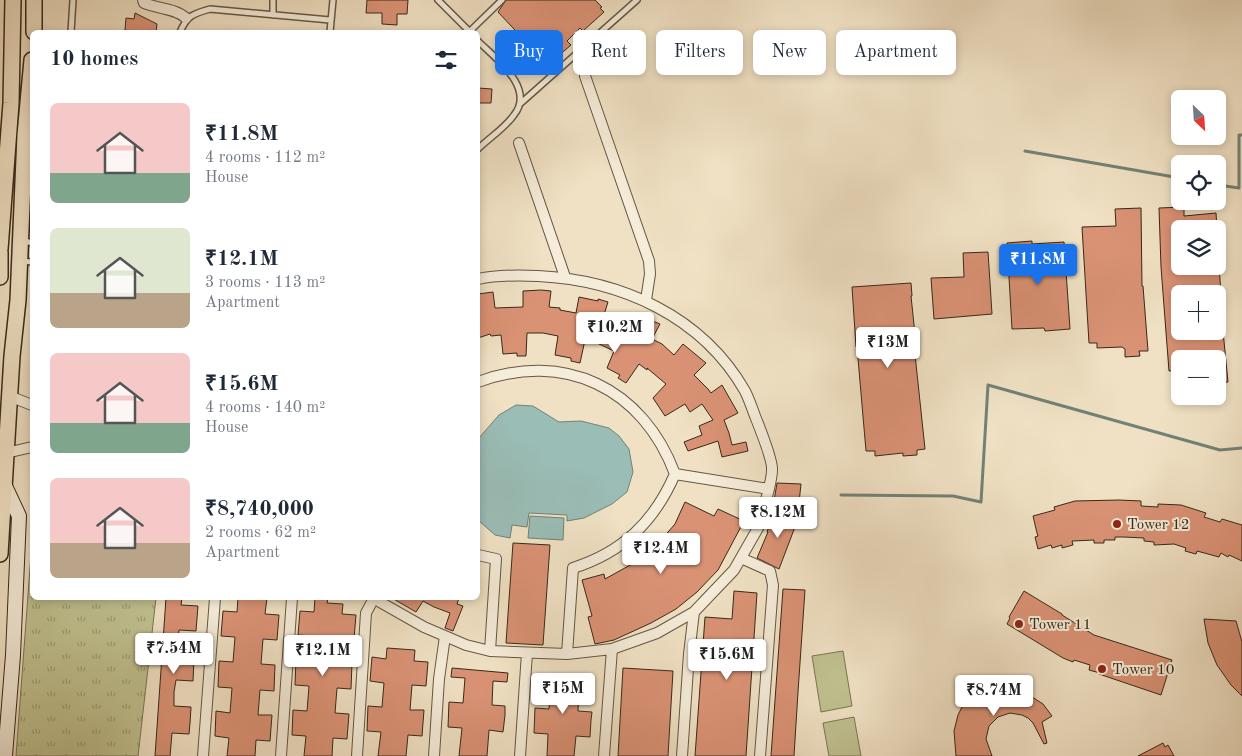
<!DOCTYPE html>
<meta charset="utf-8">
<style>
body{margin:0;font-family:"Old Standard TT",serif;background:#f2f2f3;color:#1f2937;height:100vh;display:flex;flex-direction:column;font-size:19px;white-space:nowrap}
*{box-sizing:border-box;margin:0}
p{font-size:16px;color:#747a83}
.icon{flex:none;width:28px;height:28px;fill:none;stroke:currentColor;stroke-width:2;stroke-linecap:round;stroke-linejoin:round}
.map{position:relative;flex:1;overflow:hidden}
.details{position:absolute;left:30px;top:30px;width:450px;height:570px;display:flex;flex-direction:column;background:#fff;border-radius:8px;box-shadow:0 2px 8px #0003}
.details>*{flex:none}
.banner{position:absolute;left:495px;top:30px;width:475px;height:45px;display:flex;gap:10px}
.needle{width:32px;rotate:155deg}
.tools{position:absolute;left:1171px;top:90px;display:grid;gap:10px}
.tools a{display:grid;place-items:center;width:55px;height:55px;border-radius:8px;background:#fff;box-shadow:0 2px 8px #0003;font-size:25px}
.price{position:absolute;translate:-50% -42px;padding:0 11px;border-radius:5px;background:#fff;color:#222;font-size:16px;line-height:32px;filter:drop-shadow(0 1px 2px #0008)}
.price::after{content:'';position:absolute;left:50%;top:30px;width:15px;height:11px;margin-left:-8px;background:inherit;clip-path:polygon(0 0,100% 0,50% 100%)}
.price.current{background:#1a73e8;color:#fff}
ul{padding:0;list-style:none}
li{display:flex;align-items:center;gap:15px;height:125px;padding:0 20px}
li span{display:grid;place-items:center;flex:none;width:140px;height:100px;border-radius:8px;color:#555}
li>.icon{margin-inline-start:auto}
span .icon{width:60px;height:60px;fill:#fffc;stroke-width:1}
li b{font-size:21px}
h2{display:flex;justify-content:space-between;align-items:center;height:60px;padding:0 20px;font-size:21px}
.pill{padding:0 18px;border-radius:8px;background:#fff;box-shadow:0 2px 8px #0003;font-size:18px;line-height:45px}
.pill.current{background:#1a73e8;color:#fff}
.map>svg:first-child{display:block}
</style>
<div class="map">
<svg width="1242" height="756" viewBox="0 0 1242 756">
<defs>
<pattern id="grass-tufts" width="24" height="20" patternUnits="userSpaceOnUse" patternTransform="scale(1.25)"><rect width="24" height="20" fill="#c0c190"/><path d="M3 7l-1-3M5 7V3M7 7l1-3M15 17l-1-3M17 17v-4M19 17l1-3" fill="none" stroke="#9d9d75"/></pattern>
</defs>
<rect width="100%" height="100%" fill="#f0e1c4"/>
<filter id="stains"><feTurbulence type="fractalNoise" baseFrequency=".004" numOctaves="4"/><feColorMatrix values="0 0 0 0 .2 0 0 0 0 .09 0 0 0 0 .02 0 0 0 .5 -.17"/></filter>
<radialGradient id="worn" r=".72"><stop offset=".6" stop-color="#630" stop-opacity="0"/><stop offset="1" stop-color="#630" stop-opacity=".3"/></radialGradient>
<path fill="url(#grass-tufts)" stroke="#7b7554" d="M32,541V598H156L138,756H16Z"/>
<path fill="#c0c190" stroke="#7b7554" d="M843,651L852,706L821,712L812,656Z
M854,717L861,756H829L823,723Z"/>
<path fill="#9abdb6" stroke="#728277" d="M516,405L533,406L559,422L581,421L609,428L619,436L629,449L633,472L627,492L612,504L584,518L567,521V515L529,513L527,527L512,525L510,538L495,535L478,520V439L499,415Z
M530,516L564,518L563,540L528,538Z"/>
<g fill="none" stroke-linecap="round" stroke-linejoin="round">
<path stroke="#728277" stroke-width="3" d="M1025,151L1180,178
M1218,185L1239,188V135H1242
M841,495L953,496L981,502L988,385L1220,450L1242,448"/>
</g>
<path fill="#da9275" stroke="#362919" d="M367,0H408L407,14H397V25L382,24V13H366Z
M506,0H595L602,7L600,8L604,12L583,31L580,28L567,41L571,45L550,63L546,60L544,61L498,12Z
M135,13L157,24L156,32H133L125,30L126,18L134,19Z
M478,88L492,89L491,103H478Z
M1184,207V216L1216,213L1217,229H1180V266H1184V269L1219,266L1221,294H1180V332L1223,331L1228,382L1218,383V359H1180V370L1169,371L1161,267L1159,208Z
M1141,208L1142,286H1143L1148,351H1139L1140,356L1125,357V349L1122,347L1097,348V343H1089L1082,227L1116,226L1115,209Z
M1032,241V244L1064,242L1070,329L1045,331L1044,328L1012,329L1007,243Z
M988,252L992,314L934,319L931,278L964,277L963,253Z
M911,283L912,296H911L916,344L914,345L925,449L917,450V455L903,456V453L875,456V451H866L857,347H856L852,287Z
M541,290L551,291L549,307L560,308V310L576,313L579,297L598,301V299L608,302L603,318L629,326L635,314L660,324L652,339L662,344L674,355L683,344L706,363L694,375L708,389L711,393L722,385L738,413L724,420L729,433L732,445L746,442L748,451L722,457L718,441L688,451L684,442L702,435L699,426L713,420L702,404L690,412L685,404L665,416L653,398L666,384L647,368V370L639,364L626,383L618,378L620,375L607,368L614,351L597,343L585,340L580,363L571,361V358L555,355L558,336L543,333H527L526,356H517V353L503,354L501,335L491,336L490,334L478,338V294L493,292L495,308L523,307V291Z
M777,483L801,484L799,503L774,501Z
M1119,500L1141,501V506L1158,507V504L1181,505L1206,513L1204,517L1220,522L1222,519L1242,525V561L1229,555L1228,557L1221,553L1219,557L1197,551L1196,554L1185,551L1186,548L1174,544L1154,545V542L1144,541V538L1124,537H1115V540H1104V543H1094V540L1072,541L1073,545L1062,548V545L1052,548L1051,545L1038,549L1035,537L1038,536L1037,533L1033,516L1055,510L1054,507L1075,501Z
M685,502L714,516L718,509L744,521L718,570L697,592L676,609L651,623L614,640L595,644L588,617L592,616L582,580L604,574L605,579L632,564L655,547L675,524Z
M775,510L798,519L779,569L757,558L768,532H767Z
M513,543L550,545L543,645L506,643Z
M783,589L805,590L798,692L794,756H771Z
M734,591L757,593L746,756H695L705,617L732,619Z
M1024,591L1062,614V615L1094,635L1172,660L1161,695L1099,674L1100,673L1089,670L1090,665L1074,660L1073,662L1063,658L1007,624L1010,618L1009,617Z
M166,598H182L181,605L198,606L196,631L179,630L178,641L177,657L194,658L193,681L176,680L174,692V706L191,707L190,723L189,734L172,733L170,756H155Z
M238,598H267L265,614L279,615L277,640L263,639L261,664L275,665L274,691L260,690L258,715H272L270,741L256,740L255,756H227L229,738L215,736L216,711L230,713L232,688L218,687L219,661L233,662L235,637L221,636L223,611L237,612Z
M315,598H328L327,603L343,604L342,614L356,615L354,639L340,637L338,662L352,663L351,689L337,688L335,713L349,714L347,739L333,738L332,756H304L306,736L292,735L293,710L307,711L309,686L295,685L296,659L310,660L312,636L298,635L300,611L314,612Z
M392,598H459L457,604L463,606L453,631L445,628L450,613L434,607L423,601L416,612Z
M1204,619L1236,621L1242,642V696L1231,685L1217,665L1208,643Z
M387,648L415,650L414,661L428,662L426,686L412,685L410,710H424L422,736L408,735L406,756H378L381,732L367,731L368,706L382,707L384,683L370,681L372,657L386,659Z
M452,668L508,673L507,682L493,681L492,705L505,706V715L503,732L489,730L487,756H459L462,728L448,727L449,702L463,703L465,678L451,677Z
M623,668L673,671L668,756H618Z
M538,675L594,678L593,687L579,686L578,711L592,712L591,720L590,737L576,736L574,756H547L548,734L534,733L535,708L549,709L551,685L537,684Z
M988,683L991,688L1009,685L1010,688L1021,689V693L1029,695L1043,704L1052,716L1042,722L1047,743L1044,744L1033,723L1028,718L1022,715L1010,713L998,717L989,726L986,739L992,756H956L954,731L958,715L962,707L974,693Z
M1163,743L1165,747L1168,745L1174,756H1138Z"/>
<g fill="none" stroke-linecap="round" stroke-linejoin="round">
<defs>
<path id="lane" d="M273,0V15
M438,0L470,32
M71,32L73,0
M180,32C187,16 192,14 210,9L330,20
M330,32L333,0
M469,32L502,0
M478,41C495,58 536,88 514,115C505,128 489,138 478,149
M521,103L637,0
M22,240L32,243
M21,261L32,262"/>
<path id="street" d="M143,0L144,3C158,9 175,8 186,18
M585,76L649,261L650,274L646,300
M519,143L565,277
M478,279C497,275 518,275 538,276C621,280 702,316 745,391C749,399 752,408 755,416C759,426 773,461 772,470C772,476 770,483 769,489
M478,382C564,350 643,388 675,474C654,522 623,552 573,568L567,654
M9,396L32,405
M6,453L32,447
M478,555L496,559L490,651
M741,558L770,571L773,585L760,756
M377,598L380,602L424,627L466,645L490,651L567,654L612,649L657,633L694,612L734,570L758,528L769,489L675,474
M203,756L215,598
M281,756L292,598
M357,756L366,613L374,598
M434,756L439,679L445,636
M520,756L527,653
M604,756L612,649
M682,756L689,654L694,612"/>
<path id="secondary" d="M4,484L19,516L13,655L5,756"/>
<path id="primary" d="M34,32V0
M0,249L11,103L13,0
M0,252V277
M0,554L12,356L18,300L25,135L32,60"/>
</defs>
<use href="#lane" stroke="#645744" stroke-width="8"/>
<use href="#street" stroke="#645744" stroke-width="12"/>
<use href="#secondary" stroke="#362919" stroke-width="16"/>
<use href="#primary" stroke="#362919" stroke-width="18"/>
<use href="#lane" stroke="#f5ecd9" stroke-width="5"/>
<use href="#street" stroke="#f5ecd9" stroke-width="10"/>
<use href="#secondary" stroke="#f5ecd9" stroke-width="14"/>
<use href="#primary" stroke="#f0e1c4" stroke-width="15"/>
</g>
<g fill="#8f2418" stroke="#f5ecd9" stroke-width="2">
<circle cx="1117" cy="524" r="5"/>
<circle cx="1019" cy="624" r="5"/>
<circle cx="1102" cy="669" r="5"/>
</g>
<g text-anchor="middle" stroke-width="4" stroke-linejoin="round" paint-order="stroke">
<g font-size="15" fill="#362919" stroke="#f5ecd9" text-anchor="start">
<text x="1127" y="529">Tower 12</text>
<text x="1029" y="629">Tower 11</text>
<text x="1112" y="674">Tower 10</text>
</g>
</g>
<rect width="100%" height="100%" filter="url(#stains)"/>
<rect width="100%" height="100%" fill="url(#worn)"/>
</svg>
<div class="tools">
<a><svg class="needle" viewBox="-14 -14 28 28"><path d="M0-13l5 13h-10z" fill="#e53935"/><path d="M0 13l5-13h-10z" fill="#747a83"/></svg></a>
<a><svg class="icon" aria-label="locate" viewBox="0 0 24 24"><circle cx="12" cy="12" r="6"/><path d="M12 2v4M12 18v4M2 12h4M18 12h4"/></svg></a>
<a><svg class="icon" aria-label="layers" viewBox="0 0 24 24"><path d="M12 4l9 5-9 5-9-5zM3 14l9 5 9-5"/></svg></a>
<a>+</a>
<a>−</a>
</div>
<b class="price current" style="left:1038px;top:286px">₹11.8M</b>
<b class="price" style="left:615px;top:354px">₹10.2M</b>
<b class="price" style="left:888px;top:369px">₹13M</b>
<b class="price" style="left:778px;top:539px">₹8.12M</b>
<b class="price" style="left:661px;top:575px">₹12.4M</b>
<b class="price" style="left:174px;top:675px">₹7.54M</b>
<b class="price" style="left:323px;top:677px">₹12.1M</b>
<b class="price" style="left:727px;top:681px">₹15.6M</b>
<b class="price" style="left:563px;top:715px">₹15M</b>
<b class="price" style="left:994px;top:717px">₹8.74M</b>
<div class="banner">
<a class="pill current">Buy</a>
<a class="pill">Rent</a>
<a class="pill">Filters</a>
<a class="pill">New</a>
<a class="pill">Apartment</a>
</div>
<section class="details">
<h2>10 homes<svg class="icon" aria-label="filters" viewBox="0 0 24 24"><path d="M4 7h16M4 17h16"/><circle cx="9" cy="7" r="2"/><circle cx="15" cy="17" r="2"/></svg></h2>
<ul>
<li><span style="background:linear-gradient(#f6c9c9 70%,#7fa58c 0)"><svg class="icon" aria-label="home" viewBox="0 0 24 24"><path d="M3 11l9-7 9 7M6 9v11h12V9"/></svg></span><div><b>₹11.8M</b><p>4 rooms · 112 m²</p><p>House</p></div></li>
<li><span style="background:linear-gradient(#dfe7d0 65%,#b9a48a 0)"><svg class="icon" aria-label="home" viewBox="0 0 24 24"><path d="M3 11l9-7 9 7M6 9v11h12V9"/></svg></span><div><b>₹12.1M</b><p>3 rooms · 113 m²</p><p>Apartment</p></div></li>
<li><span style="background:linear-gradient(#f6c9c9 70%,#7fa58c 0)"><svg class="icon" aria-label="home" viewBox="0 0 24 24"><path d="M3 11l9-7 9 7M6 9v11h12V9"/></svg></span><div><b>₹15.6M</b><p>4 rooms · 140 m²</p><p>House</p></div></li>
<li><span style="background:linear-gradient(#f6c9c9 65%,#b9a48a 0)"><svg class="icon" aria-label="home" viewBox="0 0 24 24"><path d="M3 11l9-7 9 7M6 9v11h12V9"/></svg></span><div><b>₹8,740,000</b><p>2 rooms · 62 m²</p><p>Apartment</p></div></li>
</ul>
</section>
</div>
